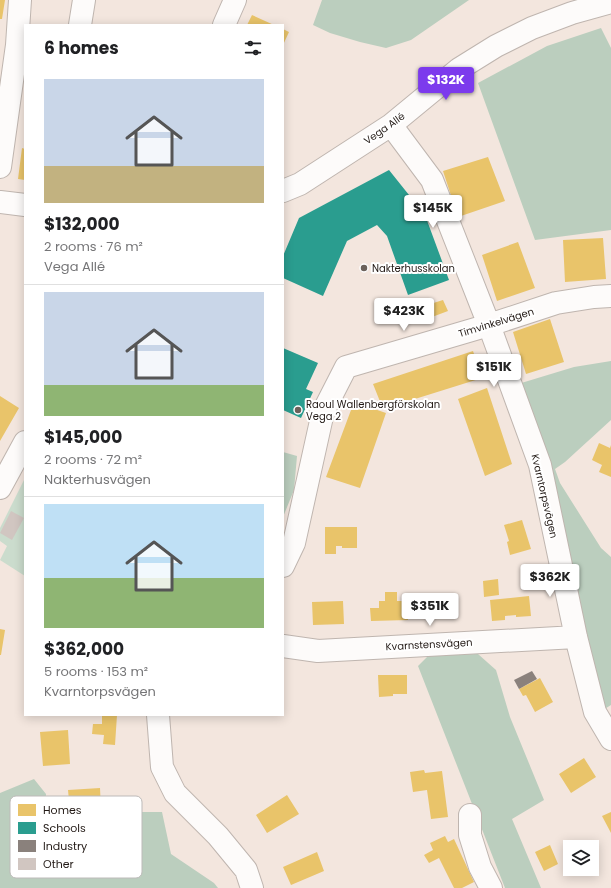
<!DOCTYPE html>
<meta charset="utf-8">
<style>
body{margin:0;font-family:Poppins,sans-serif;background:#f2f2f2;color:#202124;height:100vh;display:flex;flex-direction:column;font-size:15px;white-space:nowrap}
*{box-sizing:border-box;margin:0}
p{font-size:13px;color:#757577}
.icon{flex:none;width:22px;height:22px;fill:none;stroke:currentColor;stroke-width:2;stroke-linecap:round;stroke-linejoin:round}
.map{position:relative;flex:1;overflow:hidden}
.drawer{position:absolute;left:24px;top:24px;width:260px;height:692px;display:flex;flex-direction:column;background:#fff;border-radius:0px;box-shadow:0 2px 10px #0003}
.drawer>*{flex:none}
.controls{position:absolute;left:563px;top:840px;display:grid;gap:8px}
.controls a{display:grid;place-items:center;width:36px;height:36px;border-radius:0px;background:#fff;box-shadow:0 2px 10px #0003;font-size:20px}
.price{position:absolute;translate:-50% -34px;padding:0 9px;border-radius:4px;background:#fff;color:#222;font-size:13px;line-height:26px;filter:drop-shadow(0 1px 2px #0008)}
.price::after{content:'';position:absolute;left:50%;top:24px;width:12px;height:9px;margin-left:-6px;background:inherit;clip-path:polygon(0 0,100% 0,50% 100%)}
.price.on{background:#7c3aed;color:#fff}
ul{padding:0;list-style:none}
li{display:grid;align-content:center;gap:8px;height:212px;padding:0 20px}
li+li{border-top:1px solid #e0e0e0}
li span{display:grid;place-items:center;height:124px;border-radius:0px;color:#555}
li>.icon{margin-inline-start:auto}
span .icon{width:72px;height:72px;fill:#fffc;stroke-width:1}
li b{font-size:17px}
h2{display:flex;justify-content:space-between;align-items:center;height:48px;padding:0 20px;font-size:17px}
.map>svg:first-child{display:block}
</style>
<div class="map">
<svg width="611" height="888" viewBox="0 0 611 888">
<rect width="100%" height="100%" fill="#f3e6de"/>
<path fill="#cbdccd" d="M25,478V576L0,560L7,546L0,541V528Z"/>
<path fill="#bbcebe" d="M322,0H469L411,40L386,48L360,42L330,33L313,25Z
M601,28L611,48V230L535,240L478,83L547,46Z
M611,361V420L565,462L555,469L560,483L601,548L611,557V705L603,710L518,384L574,367Z
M283,452L297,456L294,490L283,517Z
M478,654L496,670L510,717L544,800L512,819L541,888H505L418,666L429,655Z
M34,779L46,794L44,840L63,851L111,812H162L171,854L214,883L218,888H0V793Z"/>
<path fill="#e9c46a" d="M0,0H5L2,19H0Z
M252,15L274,25H247Z
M283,29L289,32L283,45Z
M22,148L25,149V180L18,179Z
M488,157L505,201L458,217L443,171Z
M603,238L606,279L565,282L563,240Z
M518,242L535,288L497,301L482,255Z
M443,300L448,311L432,317L427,305Z
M550,319L564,362L526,374L513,332Z
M473,351L482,378L383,409L373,384Z
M487,388L512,464L485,476L458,399Z
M0,396L19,408L0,441Z
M354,402L386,413L360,488L326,477Z
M599,443L610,448L611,445V477L599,472L602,465L592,460Z
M522,520L531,549L510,555L507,542L509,541L504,525Z
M325,527H357V548H342V546H336V554H325Z
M498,579L499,595L484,597L483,581Z
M385,592H397V601H408V620L371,621L370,608H379V601H385Z
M529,596L531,616L516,617V615L505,616V620L492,621L490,600Z
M343,601L344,624L313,625L312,602Z
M0,629L5,630L1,655H0Z
M378,675H407V694H393V696L379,697Z
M540,678L553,702L535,712L526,695L523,696L519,689Z
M102,715H117L115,745L103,744L104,735L92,734L93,724H102Z
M68,730L70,764L43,766L40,732Z
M584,758L596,777L571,793L559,774Z
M424,770L425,773L442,771L448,817L431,819L427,790L413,792L410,772Z
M100,788L101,809L70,811L68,790Z
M287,795L299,814L267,833L256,815Z
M611,812V833L602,816Z
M445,836L448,842L454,839L474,882L462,888H454L439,858L429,863L424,855L433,850L430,843Z
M550,845L558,864L544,871L535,852Z
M317,852L324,871L291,885L283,867Z"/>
<path fill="#2a9d8f" d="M389,170L425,215L449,280L408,295L387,236L377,225L347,241L323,296L283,278V256L299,218Z
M283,348L318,363L306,389L313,392L301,418L283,410Z"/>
<path fill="#8a817c" d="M532,671L537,679L519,689L514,680Z"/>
<path fill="#d1c6c1" d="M11,511L24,518L12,540L0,533Z"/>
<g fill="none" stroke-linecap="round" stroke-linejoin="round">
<defs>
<path id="minor" d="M80,25L84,0
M224,25L235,0
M391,125L432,180L489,325L540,465L576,637L595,712L611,739
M0,167L17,45L20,0
M283,191L300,184L391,125L459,69L496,46L532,28L572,13L611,2
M0,202L25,205
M0,488L25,442
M283,566L294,543L323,412L346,367L489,325L556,303L594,297L611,296
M283,646L318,651L576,637
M158,715L162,767L175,793L218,836L246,870L252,888
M470,815V835L480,867L491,888"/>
</defs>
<use href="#minor" stroke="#bfb5af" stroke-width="24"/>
<use href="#minor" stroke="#fdfbfa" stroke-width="22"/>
</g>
<g fill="#6b615b" stroke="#fff" stroke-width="1.5">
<circle cx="364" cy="268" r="4"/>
<circle cx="298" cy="410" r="4"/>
</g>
<g text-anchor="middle" stroke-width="4" stroke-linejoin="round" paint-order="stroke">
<g font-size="10" fill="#221915" stroke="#fff">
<text transform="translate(384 128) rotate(-35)" y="4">Vega Allé</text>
<text transform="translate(496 322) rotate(-17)" y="4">Timvinkelvägen</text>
<text transform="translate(545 496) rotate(77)" y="4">Kvarntorpsvägen</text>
<text transform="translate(429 644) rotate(-3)" y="4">Kvarnstensvägen</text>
</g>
<g font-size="10" fill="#221915" stroke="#fff" text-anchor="start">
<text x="372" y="272">Nakterhusskolan</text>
<text x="306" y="408">Raoul Wallenbergförskolan<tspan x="306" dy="12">Vega 2</tspan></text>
</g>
</g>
<rect x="10" y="796" width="132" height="82" rx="6" fill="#fff" stroke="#bdbab9" stroke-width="1"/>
<rect x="18" y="804" width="18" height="12" fill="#e9c46a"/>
<rect x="18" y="822" width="18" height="12" fill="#2a9d8f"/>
<rect x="18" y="840" width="18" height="12" fill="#8a817c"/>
<rect x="18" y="858" width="18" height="12" fill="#d1c6c1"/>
<g font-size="11" fill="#221915">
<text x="43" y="814">Homes</text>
<text x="43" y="832">Schools</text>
<text x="43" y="850">Industry</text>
<text x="43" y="868">Other</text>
</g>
</svg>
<div class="controls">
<a><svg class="icon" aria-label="layers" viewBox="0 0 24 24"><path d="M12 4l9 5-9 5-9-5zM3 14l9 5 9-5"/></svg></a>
</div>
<b class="price on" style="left:446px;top:101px">$132K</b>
<b class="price" style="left:433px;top:229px">$145K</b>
<b class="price" style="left:404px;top:332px">$423K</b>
<b class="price" style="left:494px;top:388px">$151K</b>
<b class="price" style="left:550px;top:598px">$362K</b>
<b class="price" style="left:430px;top:627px">$351K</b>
<section class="drawer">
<h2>6 homes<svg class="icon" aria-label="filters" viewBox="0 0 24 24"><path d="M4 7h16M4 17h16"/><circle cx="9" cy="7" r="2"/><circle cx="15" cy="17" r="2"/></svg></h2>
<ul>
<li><span style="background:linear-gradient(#c9d6e8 70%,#c2b280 0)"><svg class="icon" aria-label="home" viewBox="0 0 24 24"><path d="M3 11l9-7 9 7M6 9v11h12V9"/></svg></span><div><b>$132,000</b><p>2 rooms · 76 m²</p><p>Vega Allé</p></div></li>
<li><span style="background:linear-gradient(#c9d6e8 75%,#8fb573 0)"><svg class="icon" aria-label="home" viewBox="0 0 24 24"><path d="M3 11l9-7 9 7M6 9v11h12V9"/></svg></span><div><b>$145,000</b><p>2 rooms · 72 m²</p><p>Nakterhusvägen</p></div></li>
<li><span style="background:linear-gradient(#bfe0f5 60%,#8fb573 0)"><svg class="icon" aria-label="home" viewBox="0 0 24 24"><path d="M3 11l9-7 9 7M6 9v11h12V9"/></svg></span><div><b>$362,000</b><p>5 rooms · 153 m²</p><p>Kvarntorpsvägen</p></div></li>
</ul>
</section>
</div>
